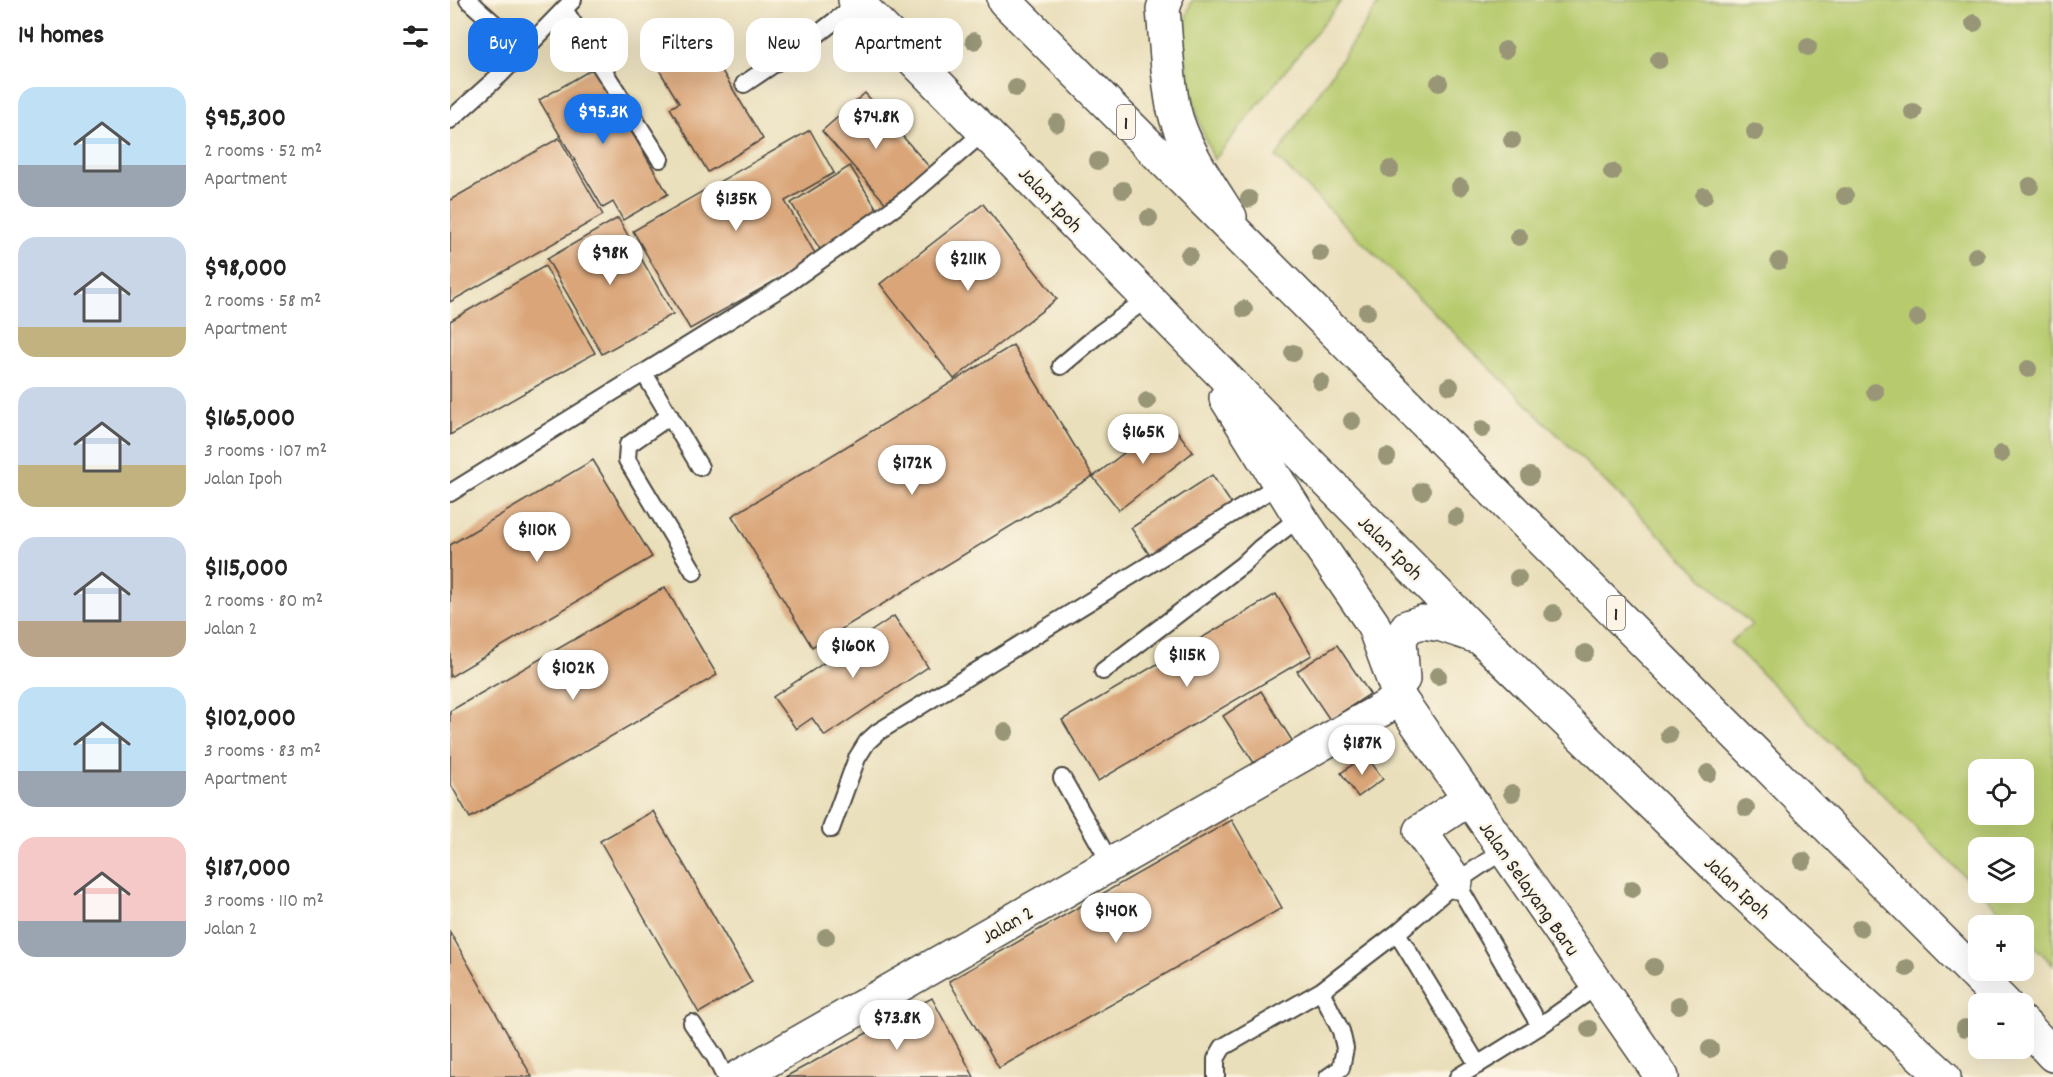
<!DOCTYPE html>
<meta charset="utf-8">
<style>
body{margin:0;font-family:Dekko,sans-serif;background:#f6f6f6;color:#222;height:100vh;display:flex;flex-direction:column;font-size:22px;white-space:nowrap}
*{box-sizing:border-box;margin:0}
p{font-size:20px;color:#767676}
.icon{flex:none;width:33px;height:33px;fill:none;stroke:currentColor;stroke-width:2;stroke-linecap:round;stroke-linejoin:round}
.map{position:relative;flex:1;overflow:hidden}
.side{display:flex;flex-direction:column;background:#fff;width:450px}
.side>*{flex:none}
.guide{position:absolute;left:18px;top:18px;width:570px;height:54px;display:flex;gap:12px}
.controls{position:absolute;left:1518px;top:759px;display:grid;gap:12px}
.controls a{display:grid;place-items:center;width:66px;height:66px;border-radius:12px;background:#fff;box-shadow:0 6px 24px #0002;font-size:30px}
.price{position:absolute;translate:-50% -51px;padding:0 14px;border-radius:21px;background:#fff;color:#222;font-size:20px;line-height:39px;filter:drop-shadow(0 2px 3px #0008)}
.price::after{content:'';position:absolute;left:50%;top:36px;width:18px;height:14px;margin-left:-9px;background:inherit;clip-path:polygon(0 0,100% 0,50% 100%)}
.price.selected{background:#1a73e8;color:#fff}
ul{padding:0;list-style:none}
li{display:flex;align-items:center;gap:18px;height:150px;padding:0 18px}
li span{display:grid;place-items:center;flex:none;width:168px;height:120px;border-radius:18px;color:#555}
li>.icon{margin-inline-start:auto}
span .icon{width:72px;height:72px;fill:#fffc;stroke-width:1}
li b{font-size:26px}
h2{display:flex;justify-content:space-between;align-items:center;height:72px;padding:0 18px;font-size:26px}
.chip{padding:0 21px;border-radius:18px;background:#fff;box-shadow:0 6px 24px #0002;font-size:21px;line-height:54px}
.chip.selected{background:#1a73e8;color:#fff}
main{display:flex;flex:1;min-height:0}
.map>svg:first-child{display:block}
</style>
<main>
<section class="side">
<h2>14 homes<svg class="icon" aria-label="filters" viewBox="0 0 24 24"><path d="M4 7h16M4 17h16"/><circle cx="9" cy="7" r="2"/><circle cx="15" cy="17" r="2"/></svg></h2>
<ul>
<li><span style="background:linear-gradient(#bfe0f5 65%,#9aa5b1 0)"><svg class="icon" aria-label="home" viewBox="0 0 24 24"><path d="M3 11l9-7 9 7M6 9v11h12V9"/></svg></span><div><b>$95,300</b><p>2 rooms · 52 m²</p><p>Apartment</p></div></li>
<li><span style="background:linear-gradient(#c9d6e8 75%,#c2b280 0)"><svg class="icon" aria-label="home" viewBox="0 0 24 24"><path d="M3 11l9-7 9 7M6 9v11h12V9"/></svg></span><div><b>$98,000</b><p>2 rooms · 58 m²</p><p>Apartment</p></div></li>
<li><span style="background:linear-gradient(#c9d6e8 65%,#c2b280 0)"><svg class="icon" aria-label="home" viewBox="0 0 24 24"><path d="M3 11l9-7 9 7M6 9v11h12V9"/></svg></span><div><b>$165,000</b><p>3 rooms · 107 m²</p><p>Jalan Ipoh</p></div></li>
<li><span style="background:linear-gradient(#c9d6e8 70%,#b9a48a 0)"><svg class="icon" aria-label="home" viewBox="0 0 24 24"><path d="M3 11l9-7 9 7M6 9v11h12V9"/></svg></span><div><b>$115,000</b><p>2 rooms · 80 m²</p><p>Jalan 2</p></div></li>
<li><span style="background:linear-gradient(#bfe0f5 70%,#9aa5b1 0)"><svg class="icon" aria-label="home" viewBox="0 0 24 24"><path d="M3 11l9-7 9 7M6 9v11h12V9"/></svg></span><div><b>$102,000</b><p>3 rooms · 83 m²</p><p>Apartment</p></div></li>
<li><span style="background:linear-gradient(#f6c9c9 70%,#9aa5b1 0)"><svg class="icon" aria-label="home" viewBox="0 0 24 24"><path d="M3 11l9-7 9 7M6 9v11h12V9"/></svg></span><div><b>$187,000</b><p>3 rooms · 110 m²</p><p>Jalan 2</p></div></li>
</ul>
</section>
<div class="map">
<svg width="1603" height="1077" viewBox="0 0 1603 1077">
<rect width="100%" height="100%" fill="#fcf5e5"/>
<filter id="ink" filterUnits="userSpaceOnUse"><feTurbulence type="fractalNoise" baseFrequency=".0167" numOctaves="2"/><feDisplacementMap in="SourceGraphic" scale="12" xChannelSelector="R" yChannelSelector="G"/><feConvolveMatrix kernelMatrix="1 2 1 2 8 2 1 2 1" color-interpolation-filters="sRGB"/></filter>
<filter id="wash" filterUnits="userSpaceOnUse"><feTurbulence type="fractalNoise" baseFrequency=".008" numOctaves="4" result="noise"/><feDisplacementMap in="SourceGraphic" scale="24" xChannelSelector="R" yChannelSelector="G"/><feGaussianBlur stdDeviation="1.35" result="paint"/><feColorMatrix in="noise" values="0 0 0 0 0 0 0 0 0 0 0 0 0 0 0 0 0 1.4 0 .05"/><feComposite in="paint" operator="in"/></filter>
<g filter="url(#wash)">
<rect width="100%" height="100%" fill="#eadfbb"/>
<path fill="#b7cb6e" stroke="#717b4c" stroke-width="1.5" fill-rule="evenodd" d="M742,0H892L764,160L752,131L740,88L732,30Z
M931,0H1603V965L1574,935V926L1564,925L1531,893L1574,892V848H1528V890L1280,642L1302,625L1270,595L826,157ZM1528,770H1574V814H1528Z"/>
<g id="blocks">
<path fill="#daa679" d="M251,36L313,139L258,172L220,108L229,103L205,63Z
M144,68L218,194L173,220L163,202L153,208L89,100Z
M415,93L481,169L438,206L372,131Z
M360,130L384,173L335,201L367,257L240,329L183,231Z
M109,138L153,215L0,302V200Z
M400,166L430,214L371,251L341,203Z
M533,204L607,299L504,379L430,284Z
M168,218L223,314L152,354L97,259Z
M95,266L145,353L0,435V321Z
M563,345L643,476L362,647L282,516Z
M718,419L743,452L669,510L643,477Z
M143,460L202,557L0,677V545Z
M762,475L783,506L703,560L681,528Z
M215,587L267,675L20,818L0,783V711Z
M826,594L862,655L648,781L612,720Z
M444,616L478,667L375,736L362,718L346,729L323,697Z
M887,645L920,694L880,720L847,671Z
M811,691L843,742L806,766L773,716Z
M916,755L933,779L908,797L891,773Z
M203,811L302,982L249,1013L150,841Z
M782,820L832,908L549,1068L499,981Z
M0,932L82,1077H0Z
M482,998L524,1077H335Z"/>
</g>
</g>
<g filter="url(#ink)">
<use href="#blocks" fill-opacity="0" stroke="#484641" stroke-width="1.5"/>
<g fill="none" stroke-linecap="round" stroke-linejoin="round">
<defs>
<path id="lane" d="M18,0L74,50
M114,9L210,159
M294,84L364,37L408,3
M0,120L51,74L123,0
M611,366L650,333L698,298
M194,373L250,467
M220,416L178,445L177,460L244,572
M0,493L334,286L455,200L535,131
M653,671L792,565L810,548L850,517
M612,778L661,864
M381,829L407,758L417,742L428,732L830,484
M1006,882L1090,1026
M947,933L1028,1065
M871,991L891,1031L895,1048L891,1068L878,1077
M242,1023L265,1057L275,1077
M766,1077V1059L773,1047L871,991L947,933L1006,882L1054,850
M1008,1077L1090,1026L1148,985"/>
<path id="street" d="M716,0L713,9C716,41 717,74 723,106C732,146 758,183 780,217
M1006,882L970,831L1019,799
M289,1077L950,699"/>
<path id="secondary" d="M950,699L1212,1077"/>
<path id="highway" d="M405,0L1030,637L1285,885L1494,1077
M554,0L1555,1004
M776,398L850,517L923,624L950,699
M953,679L950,640L957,627L972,622L992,625L1028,637
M1574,1024L1603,1055"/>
</defs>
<use href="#lane" stroke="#484641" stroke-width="20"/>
<use href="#street" stroke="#484641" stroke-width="36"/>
<use href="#secondary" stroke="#484641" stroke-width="36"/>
<use href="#highway" stroke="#484641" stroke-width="36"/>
<use href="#lane" stroke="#fff" stroke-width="16"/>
<use href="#street" stroke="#fff" stroke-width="33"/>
<use href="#secondary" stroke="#fff" stroke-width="33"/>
<use href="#highway" stroke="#fff" stroke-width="33"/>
</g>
<g fill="#989677">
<circle cx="1524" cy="23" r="9"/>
<circle cx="524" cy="41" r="9"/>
<circle cx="1358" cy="47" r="9"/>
<circle cx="1055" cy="50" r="9"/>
<circle cx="1209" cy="60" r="9"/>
<circle cx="989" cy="83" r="9"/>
<circle cx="566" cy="88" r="9"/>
<circle cx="1463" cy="112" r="9"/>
<circle cx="607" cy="123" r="9"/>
<circle cx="1305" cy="132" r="9"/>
<circle cx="1062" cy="140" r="9"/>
<circle cx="648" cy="161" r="9"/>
<circle cx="940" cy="169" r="9"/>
<circle cx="1162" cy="172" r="9"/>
<circle cx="1580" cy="186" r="9"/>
<circle cx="1010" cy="187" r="9"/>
<circle cx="673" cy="190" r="9"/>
<circle cx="1254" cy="196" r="9"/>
<circle cx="1395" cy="196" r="9"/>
<circle cx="799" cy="199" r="9"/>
<circle cx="699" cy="218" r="9"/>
<circle cx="1069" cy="237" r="9"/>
<circle cx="870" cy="253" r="9"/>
<circle cx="739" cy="255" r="9"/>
<circle cx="1526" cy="256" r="9"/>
<circle cx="1329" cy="261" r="9"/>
<circle cx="794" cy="309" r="9"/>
<circle cx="917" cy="312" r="9"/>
<circle cx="1467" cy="318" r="9"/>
<circle cx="843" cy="353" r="9"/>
<circle cx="1578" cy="369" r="9"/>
<circle cx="871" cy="382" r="9"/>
<circle cx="1000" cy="386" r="9"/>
<circle cx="1425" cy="392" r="9"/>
<circle cx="697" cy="401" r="9"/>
<circle cx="902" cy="421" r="9"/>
<circle cx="1032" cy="429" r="9"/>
<circle cx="1551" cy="454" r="9"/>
<circle cx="937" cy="457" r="9"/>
<circle cx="1080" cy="476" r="9"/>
<circle cx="972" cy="491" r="9"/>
<circle cx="1006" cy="517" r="9"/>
<circle cx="1068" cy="578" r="9"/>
<circle cx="1103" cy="613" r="9"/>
<circle cx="1135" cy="653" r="9"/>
<circle cx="988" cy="676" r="9"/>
<circle cx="555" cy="732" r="9"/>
<circle cx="1219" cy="735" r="9"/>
<circle cx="1258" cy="773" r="9"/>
<circle cx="1062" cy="793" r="9"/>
<circle cx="1296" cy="808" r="9"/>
<circle cx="1353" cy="861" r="9"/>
<circle cx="1182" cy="889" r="9"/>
<circle cx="1410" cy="928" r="9"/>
<circle cx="376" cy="937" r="9"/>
<circle cx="1204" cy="967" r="9"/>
<circle cx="1457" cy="968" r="9"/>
<circle cx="1229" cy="1005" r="9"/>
<circle cx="1515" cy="1028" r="9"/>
<circle cx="1139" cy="1029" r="9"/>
<circle cx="1260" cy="1049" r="9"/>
</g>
</g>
<g text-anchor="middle" stroke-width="5" stroke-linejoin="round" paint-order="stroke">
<g fill="#fcf5e5" stroke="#6a6863" stroke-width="1.5">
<rect x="667" y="105" width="18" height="34" rx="4.5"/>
<rect x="1157" y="596" width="18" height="34" rx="4.5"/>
</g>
<g font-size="20" font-weight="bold" fill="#2b2b2b">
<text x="676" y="129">1</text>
<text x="1166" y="620">1</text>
</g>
<g font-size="21" fill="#2b2b2b" stroke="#fcf5e5">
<text transform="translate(601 199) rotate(46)" y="7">Jalan Ipoh</text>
<text transform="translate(941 547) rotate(45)" y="7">Jalan Ipoh</text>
<text transform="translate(1288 887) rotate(43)" y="7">Jalan Ipoh</text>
<text transform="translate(1080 888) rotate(55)" y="7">Jalan Selayang Baru</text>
<text transform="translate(557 924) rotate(-30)" y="7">Jalan 2</text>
</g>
</g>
</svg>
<div class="controls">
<a><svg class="icon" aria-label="locate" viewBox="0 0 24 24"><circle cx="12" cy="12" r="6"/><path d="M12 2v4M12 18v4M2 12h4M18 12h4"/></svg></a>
<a><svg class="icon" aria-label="layers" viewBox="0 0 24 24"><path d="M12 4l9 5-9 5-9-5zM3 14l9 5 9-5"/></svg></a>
<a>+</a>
<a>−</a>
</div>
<b class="price selected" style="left:153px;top:145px">$95.3K</b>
<b class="price" style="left:426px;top:150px">$74.8K</b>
<b class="price" style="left:286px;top:232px">$135K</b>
<b class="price" style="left:160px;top:286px">$98K</b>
<b class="price" style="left:518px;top:292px">$211K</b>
<b class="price" style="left:693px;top:465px">$165K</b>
<b class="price" style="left:462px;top:496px">$172K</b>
<b class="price" style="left:87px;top:563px">$110K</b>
<b class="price" style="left:403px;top:679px">$160K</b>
<b class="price" style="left:737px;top:688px">$115K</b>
<b class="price" style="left:123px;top:701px">$102K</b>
<b class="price" style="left:912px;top:776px">$187K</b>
<b class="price" style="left:666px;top:944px">$140K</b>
<b class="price" style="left:447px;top:1051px">$73.8K</b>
<div class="guide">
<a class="chip selected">Buy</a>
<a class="chip">Rent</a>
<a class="chip">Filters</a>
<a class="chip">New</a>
<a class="chip">Apartment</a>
</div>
</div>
</main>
